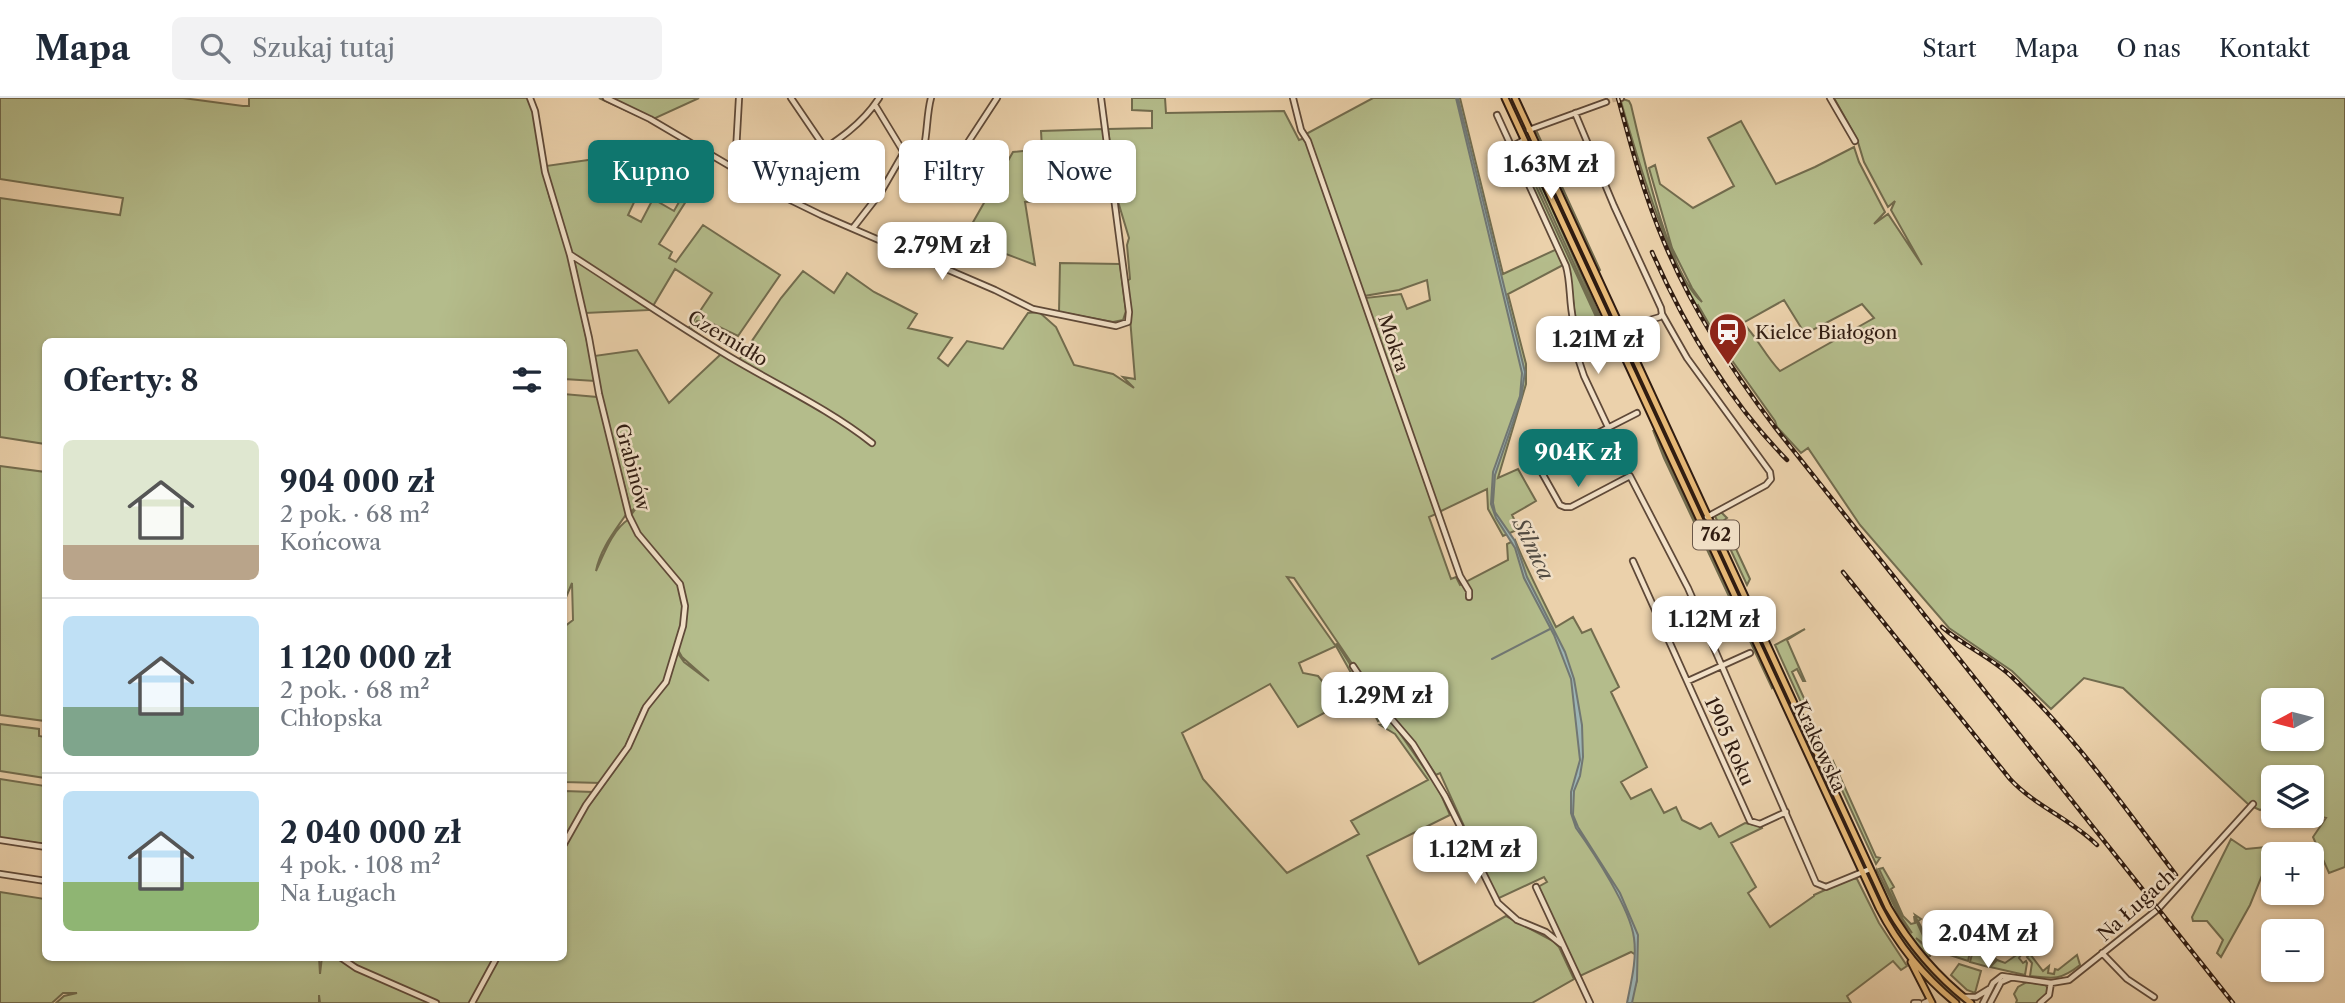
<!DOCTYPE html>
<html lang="pl">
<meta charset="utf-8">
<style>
body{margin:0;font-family:"Libre Caslon Text",serif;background:#f2f2f3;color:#1f2937;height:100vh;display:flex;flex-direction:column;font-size:26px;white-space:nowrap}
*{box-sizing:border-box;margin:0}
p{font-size:23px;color:#747a83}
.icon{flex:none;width:38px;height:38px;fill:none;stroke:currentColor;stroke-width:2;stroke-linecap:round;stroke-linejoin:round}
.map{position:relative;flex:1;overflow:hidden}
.details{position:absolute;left:42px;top:240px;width:525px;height:623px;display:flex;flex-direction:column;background:#fff;border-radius:10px;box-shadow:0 2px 5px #0004}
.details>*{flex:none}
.guide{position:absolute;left:588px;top:42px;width:665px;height:63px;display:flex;gap:14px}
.needle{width:46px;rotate:263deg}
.fabs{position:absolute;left:2261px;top:590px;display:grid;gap:14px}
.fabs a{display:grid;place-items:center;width:63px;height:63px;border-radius:10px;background:#fff;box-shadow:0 2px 5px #0004;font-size:35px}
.price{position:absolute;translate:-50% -60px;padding:0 16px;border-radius:14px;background:#fff;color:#222;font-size:23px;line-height:46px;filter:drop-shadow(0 2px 4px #0008)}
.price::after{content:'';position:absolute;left:50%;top:42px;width:21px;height:16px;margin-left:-10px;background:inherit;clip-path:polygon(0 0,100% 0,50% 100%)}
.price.on{background:#0f766e;color:#fff}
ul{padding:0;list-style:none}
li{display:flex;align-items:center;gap:21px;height:175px;padding:0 21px}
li+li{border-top:2px solid #e0e1e3}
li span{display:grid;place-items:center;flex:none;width:196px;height:140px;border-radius:10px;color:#555}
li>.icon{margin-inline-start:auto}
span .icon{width:84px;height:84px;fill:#fffc;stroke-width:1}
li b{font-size:30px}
h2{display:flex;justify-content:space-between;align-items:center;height:84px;padding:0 21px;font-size:30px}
.pill{padding:0 24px;border-radius:10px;background:#fff;box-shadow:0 2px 5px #0004;font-size:24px;line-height:63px}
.pill.on{background:#0f766e;color:#fff}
header{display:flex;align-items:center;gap:42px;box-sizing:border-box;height:98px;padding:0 35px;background:#fff;border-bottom:2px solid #e0e1e3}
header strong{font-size:33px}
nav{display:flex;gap:38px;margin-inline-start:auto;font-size:24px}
.search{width:490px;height:63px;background:#f2f2f3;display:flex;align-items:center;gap:18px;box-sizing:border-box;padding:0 24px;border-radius:10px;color:#747a83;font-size:26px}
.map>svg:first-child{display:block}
</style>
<header>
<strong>Mapa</strong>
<div class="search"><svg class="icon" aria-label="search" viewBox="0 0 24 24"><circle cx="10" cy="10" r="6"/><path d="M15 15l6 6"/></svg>Szukaj tutaj</div>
<nav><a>Start</a><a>Mapa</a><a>O nas</a><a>Kontakt</a></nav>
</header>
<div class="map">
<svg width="2345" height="905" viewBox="0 0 2345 905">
<rect width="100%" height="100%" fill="#ebd1ab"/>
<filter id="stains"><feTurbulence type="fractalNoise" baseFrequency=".00286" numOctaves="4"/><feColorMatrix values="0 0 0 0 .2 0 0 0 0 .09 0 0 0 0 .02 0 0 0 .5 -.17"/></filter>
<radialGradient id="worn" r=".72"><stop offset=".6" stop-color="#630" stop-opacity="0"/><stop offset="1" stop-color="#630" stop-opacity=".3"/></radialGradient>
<path fill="#b4bc8b" stroke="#726c4e" stroke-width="2" fill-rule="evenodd" d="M0,0H183L243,8H249V0H528L534,13L543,73L550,101L570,160L595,283L564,281V243H46L45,346L0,339V100L120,117L123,100L0,81Z
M599,0H699L649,23Z
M1132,0H1165L1166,15L1284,13L1299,42L1305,40L1436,416L1429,419L1451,481L1456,479L1460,487L1508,462L1507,446L1515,442C1527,472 1542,500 1556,529L1573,519L1582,535L1591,531L1619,589L1611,594L1647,669L1621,684L1631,701L1651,691L1664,715L1676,709L1682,722L1700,731L1711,725L1719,739L1745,725L1761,728L1762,730L1731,745L1756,789L1748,795L1770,829L1814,798V797L1851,780L1857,781L1879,825L1907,868L1901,872L1893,863L1847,898L1851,905H1630L1637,882L1636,857L1631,854L1580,878L1538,789L1547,784L1544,779L1497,801L1440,675L1436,677L1416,647L1378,604L1294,480L1287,479L1335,547L1337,546L1384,619L1378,623L1336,548L1299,565L1303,575L1318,578L1341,606L1298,629L1270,586L1182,635L1203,681L1287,775L1359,736L1351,723L1428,682L1395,636L1380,627L1392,624L1438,690L1450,717L1367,758L1419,866L1506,818L1553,843L1559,849L1574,881L1532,905H320L319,897V905H56L64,898L77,895H63L52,905H0V794L45,801L46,859H319L320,876L322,859H336L367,877L366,873L344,859H564V751L585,713L625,658L641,621L667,584L677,554L684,564L709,583L682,559L678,552C683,527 690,509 680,485L639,435L631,417L640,405L631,414L615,352L613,354L627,415C615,433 600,451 596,473C604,456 612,432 629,421L637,437L678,486L683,504V515L676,550L664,584L642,610L626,647L601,685L564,684V529L573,522L572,485L564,504V296L597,299L610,339L611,337L601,300L594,258L637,252L669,305L721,256L808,305L739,262L781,200L803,173L834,195L847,175L874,194L917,216L908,230L952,240L938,260L948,268L967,243L1003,251L1028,215L1039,214L1056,229L1074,267L1113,276L1134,290L1123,279L1135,281L1127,183L1130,181L1127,147L1129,140L1117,100L1108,31L1152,30V13L1132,12Z
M1373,0H1460L1503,176L1557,151L1565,166L1508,196L1526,266V286L1498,380L1518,371L1536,403L1512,417L1519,431L1503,438L1488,411L1487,391L1439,414L1365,200L1401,196L1407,211L1430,202L1427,182L1399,192L1364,198L1306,36Z
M1620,0L1629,3L1631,7C1642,53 1668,176 1702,204L1692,190L1672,150L1649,70L1655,67L1660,86L1693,110L1734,88L1708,40L1741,23L1776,86L1815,69L1854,49L1859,64L1885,114L1874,126L1888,116L1922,167L1891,112L1895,103L1888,109L1864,64L1857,41L1834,0H2345V769L2329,775L2313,739L2326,720L2312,717V679H2273V704L2260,712L2249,707L2123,590L2084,580L2051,611L2012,573L1949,530L1860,427L1808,350L1801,355L1777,329L1775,323L1721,247L1698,207L1695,208C1662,139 1641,74 1620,0ZM1784,202L1805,236L1862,206L1874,220L1780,273C1766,259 1757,239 1743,225ZM2273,602H2312V640H2273Z
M1524,27L1611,216V217L1576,147L1521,28Z
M1104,31L1113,99L1025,104L1035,167L964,140L1013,54L1042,51L1041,33Z
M1536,32L1600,172L1599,173L1535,37Z
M1520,47L1525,50L1601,221V230L1599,221Z
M595,61L623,65L645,81L628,117L641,124L653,101L674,113L683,97L688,100L659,146L672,154L669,160L676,164L703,127L780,177L738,238L711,225L697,223L691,231L717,249L688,231L712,195L675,171L653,208L572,156L553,100L546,68Z
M1535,86L1597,221L1596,234L1585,237L1576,228L1570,174L1531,88Z
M574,162H576L651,212L585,215Z
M1060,165L1120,166L1126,213L1123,222L1113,224L1059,214Z
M1621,247L1656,314L1814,660L1766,560Z
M1653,332L1773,589L1772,590L1664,360Z
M0,368L45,374V623L0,617Z
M1721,414L1727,420L1723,423L1750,481L1747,487L1715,418Z
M1805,531L1787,542L1805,583H1803L1797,571L1792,574L1808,609L1804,611L1775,547Z
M0,626L39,631V638L45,639V680L0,673Z
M1833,663L1876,759L1880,760L1876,766L1830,666Z
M0,681L45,688V746L0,740Z
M564,693L593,694L566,739H564Z
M2231,741L2246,751L2266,749L2272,753L2250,807L2221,859L2217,855L2223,842L2207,823H2193L2192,819Z
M1883,770L1894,789L1891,791L1903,818L1911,826L1915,825L1914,818L1927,846L1915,817L1921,821L1918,823L1928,843L1931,842L1933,845L1945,839L1944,836L1948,837L1950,842L1946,856L1931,852L1916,840L1929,852L1930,858L1928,859C1903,840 1889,803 1876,776L1877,772L1901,822L1912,835L1902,820L1879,771Z
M1869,778C1877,793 1884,808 1892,823C1912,856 1938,881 1967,905C1939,893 1867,808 1869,778Z
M1993,830L1980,841L1996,861L1988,869L1970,864L1973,852L1975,853L1977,847L1974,846L1977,838Z
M1974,837L1968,863L1950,857L1955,842L1957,841L1959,844Z
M2018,856L2021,857L2019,860L2023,865L2026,863L2027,865L2025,877L1990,869L1997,862L2005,865Z
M2030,856L2043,873L2049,868L2048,875L2054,876L2055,871L2058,872L2077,857L2080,867C2061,882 2054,881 2030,878L2032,865L2027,859Z
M1959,866L1981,873L1975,895L1967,892L1951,877Z
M2027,884L2046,887L2049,895L2037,905H2016L2017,902L2014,896L2018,889Z"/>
<path fill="#9cb4b4" stroke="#717773" stroke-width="2" d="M1456,0H1458L1525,274L1521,301L1495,377L1493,405L1495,414L1515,443L1527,479L1565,554L1574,581L1582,627L1583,659L1580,678L1574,693L1573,717L1578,729L1620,795L1638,837L1637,882L1632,905H1627C1631,884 1637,862 1634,840C1630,810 1594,755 1576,730L1571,715V694L1580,662L1571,581L1554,537L1524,480L1515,450L1496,420L1491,406L1493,374L1520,298L1522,275Z"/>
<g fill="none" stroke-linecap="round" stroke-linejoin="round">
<path stroke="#717773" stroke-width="2" d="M1492,561L1550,531"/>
<path stroke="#c6ad8c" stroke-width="4.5" stroke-dasharray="4.5 2" stroke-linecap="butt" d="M1606,4L1620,0"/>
<defs>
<path id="minor" d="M530,0L535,13L545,74L570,157L589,240L599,296L629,418L638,436L680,486L685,508L683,528L666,584L646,609L628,649L586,707L564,746
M606,0L650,21L735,71L755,86L771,89L778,96L821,117L995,192L1033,211L1116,228L1128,224L1129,214L1101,0
M791,0L825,50
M1293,0L1301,32L1308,43L1460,478L1469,493V499
M1620,0H1621
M1830,0L1855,43
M875,7L906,58L942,84L997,0
M1575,15L1614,108L1661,210L1662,216L1687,260L1770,374L1771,381L1766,387L1707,419
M1497,17L1566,168C1573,191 1566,225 1584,243
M1529,32L1606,4
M1511,49L1524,42
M917,67C929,48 925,22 931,0
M735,71L739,0
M771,89C806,58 853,41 879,0
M853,130L881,94L904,54
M571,157C624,191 676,227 730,259C777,287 829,311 872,345
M1637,315L1537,366L1560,407L1565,409H1571L1630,378L1688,490L1816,785L1826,789L1870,771
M1608,329L1584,278L1578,260L1579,251L1588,240L1660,219L1662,216
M1633,463L1750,723L1760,726L1786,714
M1353,568L1377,604L1413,646L1445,698L1498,805L1517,822L1546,834L1561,846
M1688,583L1750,555
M0,742L46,749
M0,776L46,783
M1536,789L1590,905
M2102,855L2127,881L2154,899
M340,859L356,870L436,905
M1965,899H1976L1989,891
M472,905L497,859
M1914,905H1919
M1924,905L1930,902
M1983,905L1993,885L2002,878L2051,885L2069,882L2158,811L2253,706
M1990,905L2001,884L2010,880
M2040,905L2049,897L2051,885"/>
<path id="major" d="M1505,0L1879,810C1898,847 1924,879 1956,905
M1515,0L1888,809C1910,847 1936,878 1971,905
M1911,864L1932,905"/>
</defs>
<use href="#minor" stroke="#5f4938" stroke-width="8"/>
<use href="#major" stroke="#301c11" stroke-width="9"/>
<use href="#minor" stroke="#f2e1c8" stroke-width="4.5"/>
<use href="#major" stroke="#e6b876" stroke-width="5"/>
<defs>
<path id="rail" d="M1618,0C1631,48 1644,97 1664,144C1692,211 1730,270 1774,328L2233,905
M1652,154C1686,231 1729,303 1787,362
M1843,474L2010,681C2035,708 2071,721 2097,747
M1942,529C1964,548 1991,559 2012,579C2075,638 2124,709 2176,777"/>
</defs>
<use href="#rail" stroke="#301c11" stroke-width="4.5"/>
<use href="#rail" stroke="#f2e1c8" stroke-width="2" stroke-dasharray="5" stroke-linecap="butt"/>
</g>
<defs>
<symbol id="station-pin" viewBox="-11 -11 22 30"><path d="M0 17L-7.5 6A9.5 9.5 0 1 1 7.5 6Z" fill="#8f2418" stroke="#f2e1c8"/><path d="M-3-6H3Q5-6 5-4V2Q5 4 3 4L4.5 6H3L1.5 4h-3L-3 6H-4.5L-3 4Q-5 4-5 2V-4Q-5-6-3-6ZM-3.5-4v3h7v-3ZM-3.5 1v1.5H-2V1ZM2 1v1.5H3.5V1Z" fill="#fff"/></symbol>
</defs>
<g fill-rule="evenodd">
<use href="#station-pin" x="1706" y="212" width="44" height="60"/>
</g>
<g text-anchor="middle" stroke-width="5" stroke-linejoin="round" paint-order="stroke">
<rect fill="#f2e1c8" stroke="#6a5748" stroke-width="2" x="1693" y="422.5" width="46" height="29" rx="5"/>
<g font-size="18" font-weight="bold" fill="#301c11">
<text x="1716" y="443">762</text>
</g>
<g font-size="19" fill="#301c11" stroke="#f2e1c8" text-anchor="start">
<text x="1755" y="241">Kielce Białogon</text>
</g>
<g font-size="19" fill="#301c11" stroke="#f2e1c8">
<text transform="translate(728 240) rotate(31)" y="7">Czernidło</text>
<text transform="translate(1394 245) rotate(71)" y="7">Mokra</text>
<text transform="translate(633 369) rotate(75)" y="7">Grabinów</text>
<text transform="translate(1730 643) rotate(66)" y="7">1905 Roku</text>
<text transform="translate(1820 648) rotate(65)" y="7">Krakowska</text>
<text transform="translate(2136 807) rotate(-42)" y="7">Na Ługach</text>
</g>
<g font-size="21" font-style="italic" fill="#504a42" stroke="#f2e1c8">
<text transform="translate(1533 451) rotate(64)" y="7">Silnica</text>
</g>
</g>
<rect width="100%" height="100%" filter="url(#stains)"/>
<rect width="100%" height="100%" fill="url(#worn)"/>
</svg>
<div class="fabs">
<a><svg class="needle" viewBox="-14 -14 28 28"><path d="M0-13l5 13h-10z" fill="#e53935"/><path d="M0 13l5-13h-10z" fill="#747a83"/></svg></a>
<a><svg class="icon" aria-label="layers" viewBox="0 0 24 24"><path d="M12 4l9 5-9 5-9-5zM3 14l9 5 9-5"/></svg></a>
<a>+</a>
<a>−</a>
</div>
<b class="price" style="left:1551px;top:103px">1.63M zł</b>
<b class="price" style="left:942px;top:184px">2.79M zł</b>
<b class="price" style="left:1598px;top:278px">1.21M zł</b>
<b class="price on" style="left:1578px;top:391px">904K zł</b>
<b class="price" style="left:1714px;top:558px">1.12M zł</b>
<b class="price" style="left:1385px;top:634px">1.29M zł</b>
<b class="price" style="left:1475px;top:788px">1.12M zł</b>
<b class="price" style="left:1988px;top:872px">2.04M zł</b>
<div class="guide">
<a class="pill on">Kupno</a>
<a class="pill">Wynajem</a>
<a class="pill">Filtry</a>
<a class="pill">Nowe</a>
</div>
<section class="details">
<h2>Oferty: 8<svg class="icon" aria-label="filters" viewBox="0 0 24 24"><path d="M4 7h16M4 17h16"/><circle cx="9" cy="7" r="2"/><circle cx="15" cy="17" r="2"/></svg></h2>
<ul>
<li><span style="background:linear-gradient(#dfe7d0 75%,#b9a48a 0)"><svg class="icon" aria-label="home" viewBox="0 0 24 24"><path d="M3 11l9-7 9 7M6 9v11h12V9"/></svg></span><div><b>904 000 zł</b><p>2 pok. · 68 m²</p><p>Końcowa</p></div></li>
<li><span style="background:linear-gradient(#bfe0f5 65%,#7fa58c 0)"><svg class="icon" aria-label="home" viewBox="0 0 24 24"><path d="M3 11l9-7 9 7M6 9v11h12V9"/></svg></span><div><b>1 120 000 zł</b><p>2 pok. · 68 m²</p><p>Chłopska</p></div></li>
<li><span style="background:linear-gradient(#bfe0f5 65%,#8fb573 0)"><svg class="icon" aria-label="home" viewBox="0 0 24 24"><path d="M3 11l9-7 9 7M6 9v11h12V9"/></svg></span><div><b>2 040 000 zł</b><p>4 pok. · 108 m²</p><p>Na Ługach</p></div></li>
</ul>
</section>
</div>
